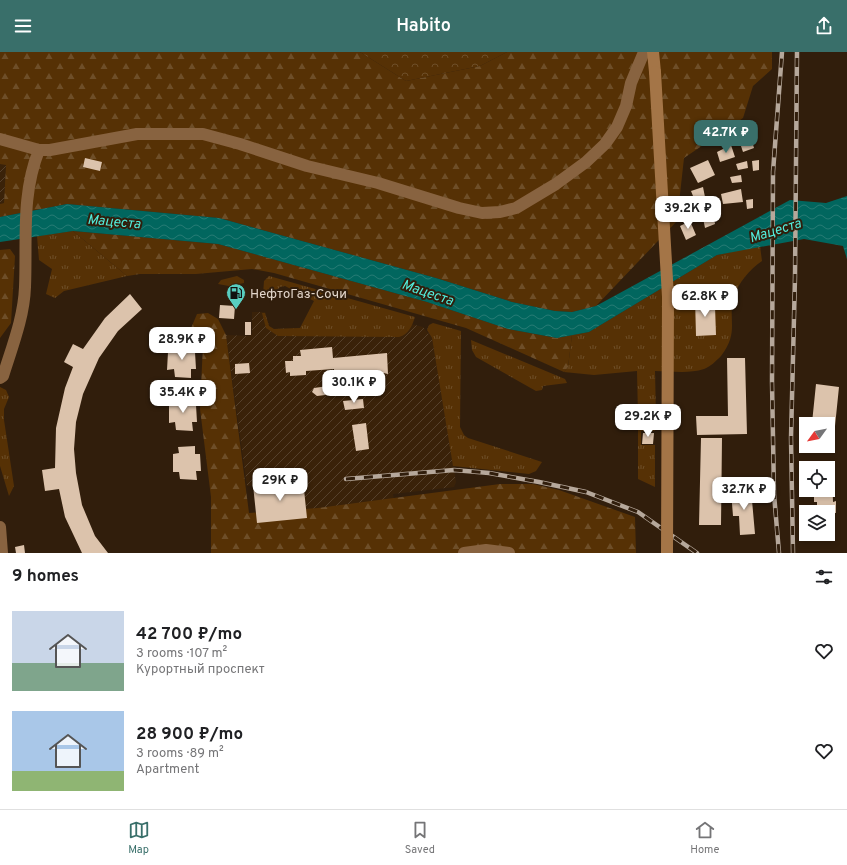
<!DOCTYPE html>
<meta charset="utf-8">
<style>
body{margin:0;font-family:Overpass,sans-serif;background:#f6f6f6;color:#202124;height:100vh;display:flex;flex-direction:column;font-size:15px;white-space:nowrap}
*{box-sizing:border-box;margin:0}
p{font-size:13px;color:#757577}
.icon{flex:none;width:22px;height:22px;fill:none;stroke:currentColor;stroke-width:2;stroke-linecap:round;stroke-linejoin:round}
.map{position:relative;height:501px;overflow:hidden}
.sheet{display:flex;flex-direction:column;background:#fff;flex:1}
.sheet>*{flex:none}
.needle{width:26px;rotate:237deg}
.buttons{position:absolute;left:799px;top:365px;display:grid;gap:8px}
.buttons a{display:grid;place-items:center;width:36px;height:36px;border-radius:0px;background:#fff;box-shadow:0 2px 6px #0003;font-size:20px}
.price{position:absolute;translate:-50% -34px;padding:0 9px;border-radius:8px;background:#fff;color:#222;font-size:13px;line-height:26px;filter:drop-shadow(0 1px 2px #0008)}
.price::after{content:'';position:absolute;left:50%;top:24px;width:12px;height:9px;margin-left:-6px;background:inherit;clip-path:polygon(0 0,100% 0,50% 100%)}
.price.on{background:#396f6a;color:#fff}
ul{padding:0;list-style:none}
li{display:flex;align-items:center;gap:12px;height:100px;padding:0 12px}
li span{display:grid;place-items:center;flex:none;width:112px;height:80px;border-radius:0px;color:#555}
li>.icon{margin-inline-start:auto}
span .icon{width:48px;height:48px;fill:#fffc;stroke-width:1}
li b{font-size:17px}
h2{display:flex;justify-content:space-between;align-items:center;height:48px;padding:0 12px;font-size:17px}
header{display:flex;justify-content:space-between;align-items:center;height:52px;padding:0 12px;background:#396f6a;color:#fff;font-size:18px;font-weight:600}
.dock{display:flex;justify-content:space-around;align-items:center;height:56px;border-top:1px solid #e0e0e0;background:#fff;font-size:11px;color:#757577}
.dock a{display:grid;justify-items:center;gap:2px}
.dock .on{color:#396f6a}
.map>svg:first-child{display:block}
</style>
<header><svg class="icon" aria-label="menu" viewBox="0 0 24 24"><path d="M4 6h16M4 12h16M4 18h16"/></svg>Habito<svg class="icon" aria-label="share" viewBox="0 0 24 24"><path d="M12 15V3M7 8l5-5 5 5M5 13v7h14v-7"/></svg></header>
<div class="map">
<svg width="847" height="501" viewBox="0 0 847 501">
<defs>
<pattern id="industrial-furrows" width="10" height="10" patternUnits="userSpaceOnUse"><rect width="10" height="10" fill="#3a2209"/><path d="M-1 1l2-2M0 10L10 0M9 11l2-2" fill="none" stroke="#56412c"/></pattern>
<pattern id="grass-tufts" width="24" height="20" patternUnits="userSpaceOnUse"><rect width="24" height="20" fill="#563105"/><path d="M3 7l-1-3M5 7V3M7 7l1-3M15 17l-1-3M17 17v-4M19 17l1-3" fill="none" stroke="#6e4e28"/></pattern>
<pattern id="forest-firs" width="22" height="20" patternUnits="userSpaceOnUse"><rect width="22" height="20" fill="#563105"/><path d="M5 1l3.5 6h-7zM16 11l3.5 6h-7z" fill="#6e4e28"/></pattern>
<pattern id="park-crowns" width="20" height="18" patternUnits="userSpaceOnUse"><rect width="20" height="18" fill="#563105"/><path d="M2 6a3 3 0 1 1 6 0M12 15a3 3 0 1 1 6 0" fill="none" stroke="#6e4e28"/></pattern>
<pattern id="water-waves" width="16" height="10" patternUnits="userSpaceOnUse"><rect width="16" height="10" fill="#01665e"/><path d="M0 5q4-4 8 0t8 0" fill="none" stroke="#267b74"/></pattern>
</defs>
<rect width="100%" height="100%" fill="#311e0c"/>
<path fill="url(#industrial-furrows)" d="M0,112H6L4,151L0,152Z
M252,260H265L269,274L273,277L407,271L423,275L432,286L456,430L454,435L393,442L394,448L307,472L303,428L247,434L226,283L250,284L252,282Z"/>
<path fill="url(#grass-tufts)" d="M73,179L127,224L64,239L55,246L46,242L52,217L39,208L37,184Z
M760,194L762,209C750,217 738,231 734,245C727,268 740,279 721,304C716,309 710,315 704,317C688,322 671,319 655,319L656,364H638L637,319L594,323L564,320L568,315L572,283L589,280L717,203Z
M237,224L244,228V231L229,234L218,232L221,228Z
M269,224L415,265C412,274 409,282 399,285L278,284L266,276L262,261H265L269,274L274,277L300,276L314,249L285,234L280,235L273,242L263,243L264,229Z
M433,271L461,279L460,375L464,383L468,386L542,410L536,419L529,422L453,414L432,286L427,278L429,273Z
M471,288L565,327L567,331L543,334L542,338L536,339L476,305L472,298Z
M0,335L6,338L9,345L4,357V368L14,434L9,444L0,414Z
M638,367H655V379H641V393H655V435L638,427Z"/>
<path fill="url(#forest-firs)" d="M0,0H360L406,29L480,14L507,0H772V17L753,34L743,66L684,106L677,169L596,254L572,260L555,259L512,250L436,226L219,166L67,152L0,165V152L4,151L6,113L0,112Z
M73,179L218,192L427,250L508,277L557,286L572,283L568,315L564,320L466,276L274,221L252,217L196,222H140L127,224Z
M10,197L15,204L11,271L0,286V198Z
M208,261L218,267L226,283L249,461L318,456L500,432H533L559,438L635,465L636,501H211V445L200,357L203,292L189,281L197,262Z"/>
<path fill="url(#park-crowns)" d="M360,0H507L480,14L406,29Z"/>
<path fill="url(#water-waves)" d="M847,144V207L843,194L804,187L717,203L589,280L557,286L508,277L427,250L218,192L73,179L0,190V165L67,152L219,166L436,226L512,250L555,259L572,260L596,254L790,148L826,151Z"/>
<path fill="#dcc3ac" d="M745,74L750,82L740,87L736,81Z
M751,86L754,96L743,100L740,91Z
M731,93L735,105L720,110L717,100Z
M85,106L102,110L100,119L83,115Z
M708,108L715,123L698,131L690,116Z
M759,108V118L753,119L752,109Z
M747,109L748,116L738,118L736,112Z
M741,123L742,130L732,131L730,125Z
M703,135L705,145L695,149L691,139Z
M741,137L743,150L723,152L721,142Z
M753,147V156L747,157L746,148Z
M712,153L715,172L705,176L701,156Z
M690,169L696,183L686,188L680,174Z
M130,242L142,257L118,279L99,306L83,342L76,370L74,397L76,421L82,453L95,484L108,501H82L65,465L59,437L45,439L42,418L55,416L56,376L65,336L73,315L64,310L73,292L83,297L105,266Z
M695,246H708V254H715L716,283L696,284Z
M220,253L235,254L234,267L219,266Z
M245,270H251V283H245Z
M189,292L190,300H195L196,317H191V326L175,325L174,317L167,318L168,300L174,299L173,293Z
M332,295L333,306L387,301L388,322L374,319L376,337L317,344L312,340L314,336L335,333L334,317L306,319V323L290,324V320L286,321L285,309H293V304H301L300,298Z
M727,306H745L747,382L697,383L696,364H728Z
M249,311L250,321L235,322V312Z
M816,332L839,335L835,374L812,371Z
M191,345V353H196L197,370H192L193,379L176,378L175,370L169,371V353L175,352L174,346Z
M363,347L364,356L345,358L343,349Z
M366,371L369,397L356,399L352,373Z
M643,381H654L653,392H642Z
M701,386H722L721,473H699Z
M195,394V402H200L201,419H196L197,428L180,427L179,420H173V402L179,401L178,395Z
M828,422H832L833,450L836,449V461L820,460V456H817V450H814V438H828Z
M303,428L307,466L257,471L253,433Z
M751,437L755,482L740,483L739,464H733L731,439Z
M24,493L25,501H16L15,495Z"/>
<g fill="none" stroke-linecap="round" stroke-linejoin="round">
<path stroke="#886340" stroke-width="12" d="M0,87L39,98H50L137,82H203L240,92L307,114L378,131L459,156L482,161L500,160L516,156L556,132L586,110L605,92L617,75L626,54L631,31L644,0
M0,326L3,324C12,295 24,265 25,235C27,188 21,143 39,98
M0,475L2,501
M464,501L486,498L509,501"/>
<path stroke="#a47547" stroke-width="12" d="M653,0L655,20"/>
<defs>
<path id="rail" d="M346,427L454,418L489,421L539,430L586,440L638,460L697,501
M779,501L774,442L772,330L773,120L782,0
M793,501L791,386L795,225L797,0"/>
</defs>
<use href="#rail" stroke="#b6a89b" stroke-width="4.5"/>
<use href="#rail" stroke="#311e0c" stroke-width="3" stroke-dasharray="9" stroke-linecap="butt"/>
<path stroke="#a47547" stroke-width="12" d="M655,20L668,245L667,501"/>
</g>
<defs>
<symbol id="fuel-pin" viewBox="-11 -11 22 30"><path d="M0 17L-7.5 6A9.5 9.5 0 1 1 7.5 6Z" fill="#58cec0" stroke="#311e0c"/><path d="M-5.5-6h7V0h2V4h1.3V-2.5L3-4.5l.8-.8L6-3V5H2.5V1h-1V6h-7ZM-4.2-4.7v3.2H.2V-4.7Z" fill="#111"/></symbol>
</defs>
<g fill-rule="evenodd">
<use href="#fuel-pin" x="225" y="230" width="22" height="30"/>
</g>
<g text-anchor="middle" stroke-width="4" stroke-linejoin="round" paint-order="stroke">
<g font-size="13" fill="#e4d7cc" stroke="#311e0c" text-anchor="start">
<text x="250" y="246">НефтоГаз-Сочи</text>
</g>
<g font-size="14" font-style="italic" fill="#52eddc" stroke="#311e0c">
<text transform="translate(114 169) rotate(5)" y="5">Мацеста</text>
<text transform="translate(775 178) rotate(-17)" y="5">Мацеста</text>
<text transform="translate(428 240) rotate(19)" y="5">Мацеста</text>
</g>
</g>
</svg>
<div class="buttons">
<a><svg class="needle" viewBox="-14 -14 28 28"><path d="M0-13l5 13h-10z" fill="#e53935"/><path d="M0 13l5-13h-10z" fill="#757577"/></svg></a>
<a><svg class="icon" aria-label="locate" viewBox="0 0 24 24"><circle cx="12" cy="12" r="6"/><path d="M12 2v4M12 18v4M2 12h4M18 12h4"/></svg></a>
<a><svg class="icon" aria-label="layers" viewBox="0 0 24 24"><path d="M12 4l9 5-9 5-9-5zM3 14l9 5 9-5"/></svg></a>
</div>
<b class="price on" style="left:726px;top:102px">42.7K ₽</b>
<b class="price" style="left:688px;top:178px">39.2K ₽</b>
<b class="price" style="left:705px;top:266px">62.8K ₽</b>
<b class="price" style="left:182px;top:309px">28.9K ₽</b>
<b class="price" style="left:354px;top:352px">30.1K ₽</b>
<b class="price" style="left:183px;top:362px">35.4K ₽</b>
<b class="price" style="left:648px;top:386px">29.2K ₽</b>
<b class="price" style="left:280px;top:450px">29K ₽</b>
<b class="price" style="left:744px;top:459px">32.7K ₽</b>
</div>
<section class="sheet">
<h2>9 homes<svg class="icon" aria-label="filters" viewBox="0 0 24 24"><path d="M4 7h16M4 17h16"/><circle cx="9" cy="7" r="2"/><circle cx="15" cy="17" r="2"/></svg></h2>
<ul>
<li><span style="background:linear-gradient(#c9d6e8 65%,#7fa58c 0)"><svg class="icon" aria-label="home" viewBox="0 0 24 24"><path d="M3 11l9-7 9 7M6 9v11h12V9"/></svg></span><div><b>42 700 ₽/mo</b><p>3 rooms · 107 m²</p><p>Курортный проспект</p></div><svg class="icon" aria-label="heart" viewBox="0 0 24 24"><path d="M12 20l-8-8c-3-5 5-10 8-4 3-6 11-1 8 4z"/></svg></li>
<li><span style="background:linear-gradient(#a9c7e8 75%,#8fb573 0)"><svg class="icon" aria-label="home" viewBox="0 0 24 24"><path d="M3 11l9-7 9 7M6 9v11h12V9"/></svg></span><div><b>28 900 ₽/mo</b><p>3 rooms · 89 m²</p><p>Apartment</p></div><svg class="icon" aria-label="heart" viewBox="0 0 24 24"><path d="M12 20l-8-8c-3-5 5-10 8-4 3-6 11-1 8 4z"/></svg></li>
</ul>
</section>
<nav class="dock">
<a class="on"><svg class="icon" aria-label="map" viewBox="0 0 24 24"><path d="M3 6l6-2 6 2 6-2v14l-6 2-6-2-6 2zM9 4v14M15 6v14"/></svg>Map</a>
<a><svg class="icon" aria-label="saved" viewBox="0 0 24 24"><path d="M7 4h10v16l-5-4-5 4z"/></svg>Saved</a>
<a><svg class="icon" aria-label="home" viewBox="0 0 24 24"><path d="M3 11l9-7 9 7M6 9v11h12V9"/></svg>Home</a>
</nav>
